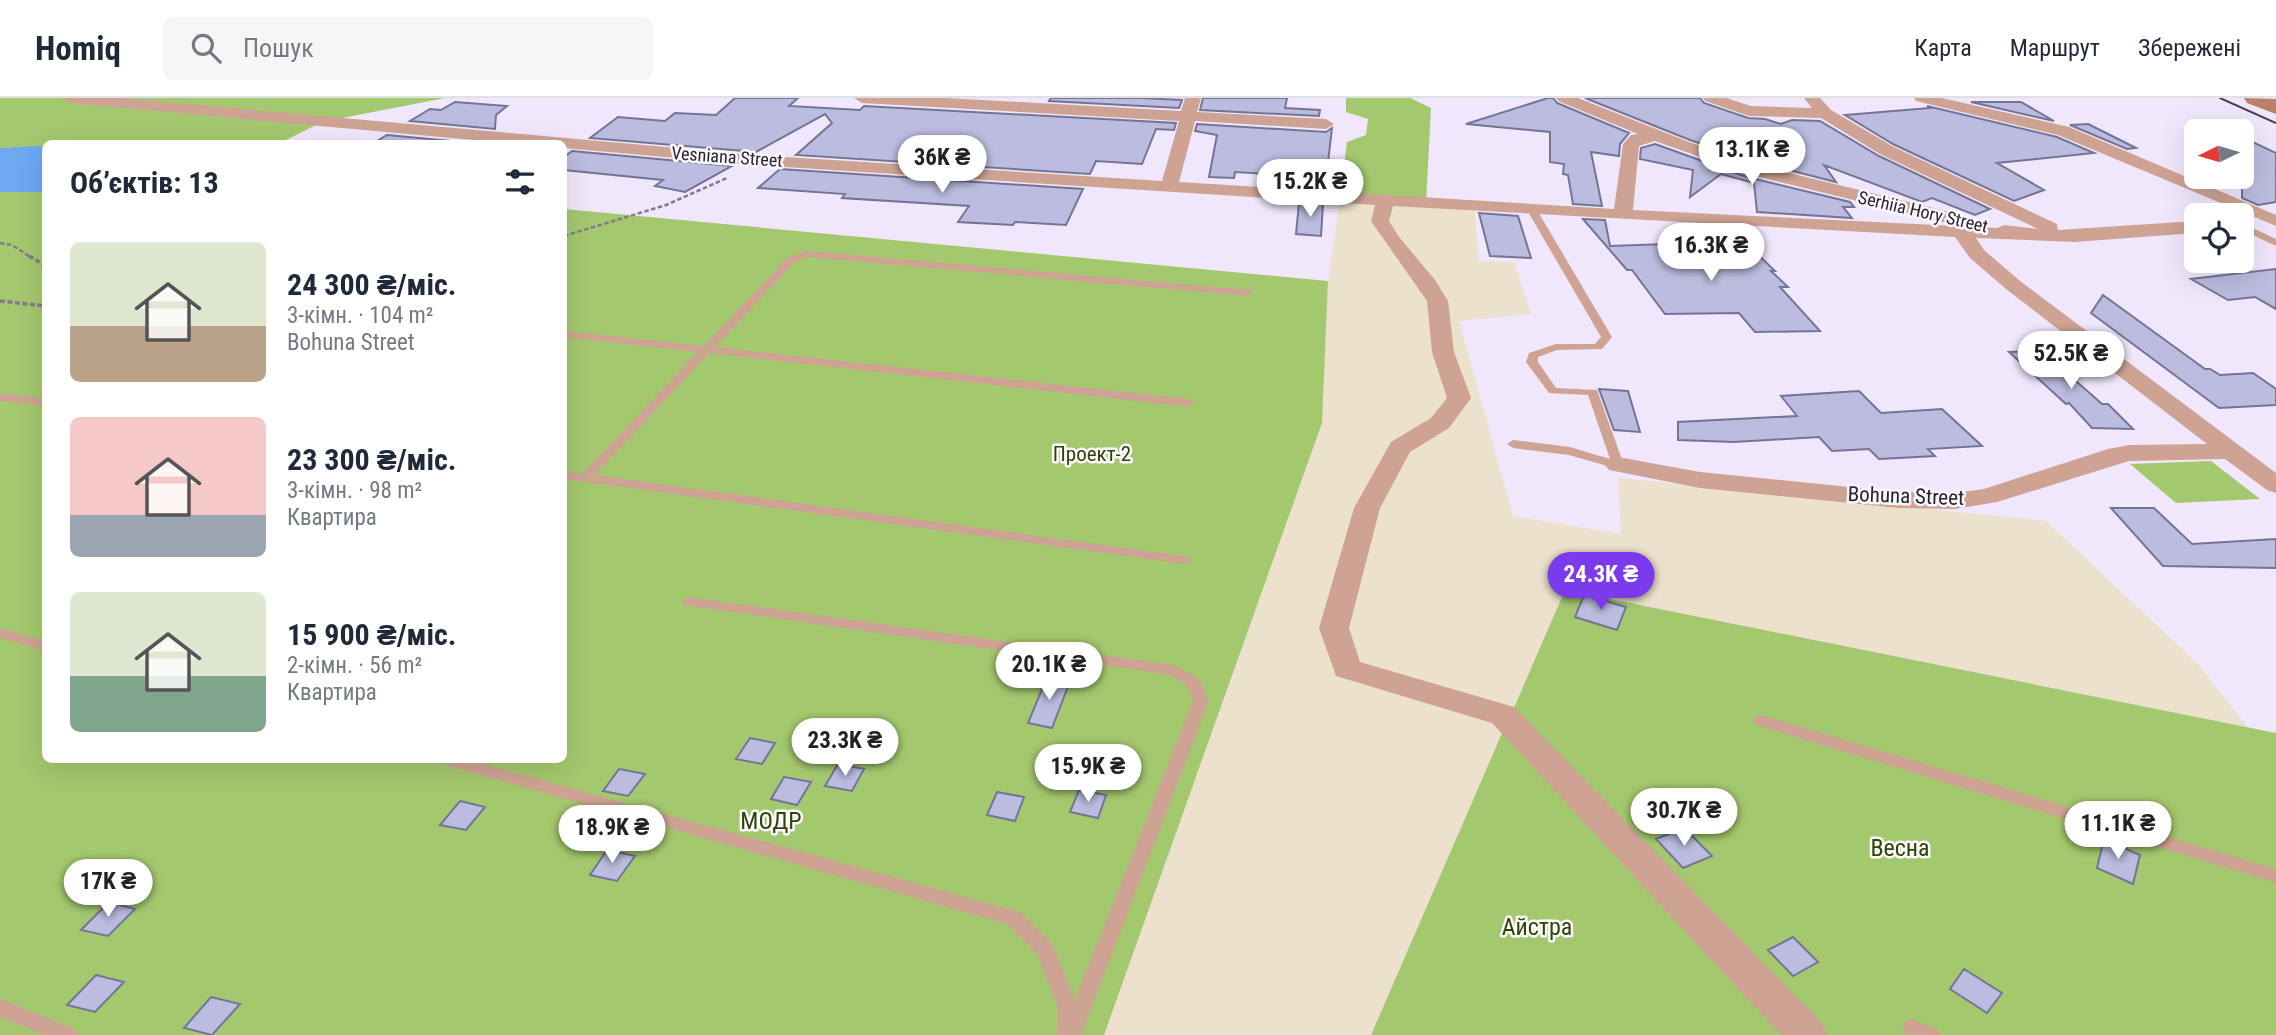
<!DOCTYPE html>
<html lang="uk">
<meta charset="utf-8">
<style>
body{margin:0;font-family:"Roboto Condensed",sans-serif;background:#f6f6f7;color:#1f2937;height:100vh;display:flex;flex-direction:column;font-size:26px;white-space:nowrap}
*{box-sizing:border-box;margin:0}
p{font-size:23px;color:#747a83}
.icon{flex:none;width:38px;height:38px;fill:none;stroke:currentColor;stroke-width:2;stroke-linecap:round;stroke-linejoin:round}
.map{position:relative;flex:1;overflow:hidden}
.details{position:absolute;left:42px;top:42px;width:525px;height:623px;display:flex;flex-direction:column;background:#fff;border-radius:10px;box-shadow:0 7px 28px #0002}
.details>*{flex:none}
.needle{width:46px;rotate:265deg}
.fabs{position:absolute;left:2184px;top:21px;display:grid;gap:14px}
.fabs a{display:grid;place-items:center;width:70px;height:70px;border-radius:10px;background:#fff;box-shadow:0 7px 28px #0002;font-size:35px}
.price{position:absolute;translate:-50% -60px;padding:0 16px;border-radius:24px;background:#fff;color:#222;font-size:23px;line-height:46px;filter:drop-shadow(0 2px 4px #0008)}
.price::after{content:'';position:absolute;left:50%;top:42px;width:21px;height:16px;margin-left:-10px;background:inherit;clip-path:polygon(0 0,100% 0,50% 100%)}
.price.selected{background:#7c3aed;color:#fff}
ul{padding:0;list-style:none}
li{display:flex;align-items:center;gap:21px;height:175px;padding:0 28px}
li span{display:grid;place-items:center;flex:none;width:196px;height:140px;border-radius:10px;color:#555}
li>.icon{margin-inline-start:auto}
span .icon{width:84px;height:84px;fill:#fffc;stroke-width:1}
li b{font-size:30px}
h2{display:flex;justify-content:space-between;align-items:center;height:84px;padding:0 28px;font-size:30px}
header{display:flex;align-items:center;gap:42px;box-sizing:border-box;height:98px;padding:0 35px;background:#fff;border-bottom:2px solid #e0e1e3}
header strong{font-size:33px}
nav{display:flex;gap:38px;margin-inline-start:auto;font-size:24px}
.search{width:490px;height:63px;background:#f6f6f7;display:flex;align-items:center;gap:18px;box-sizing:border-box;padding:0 24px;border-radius:10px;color:#747a83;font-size:26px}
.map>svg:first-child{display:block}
</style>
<header>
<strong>Homiq</strong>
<div class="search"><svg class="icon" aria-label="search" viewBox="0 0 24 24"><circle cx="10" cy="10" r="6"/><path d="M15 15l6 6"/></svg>Пошук</div>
<nav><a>Карта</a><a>Маршрут</a><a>Збережені</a></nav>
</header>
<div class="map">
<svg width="2276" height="937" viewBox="0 0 2276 937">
<rect width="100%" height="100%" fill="#f1e7fc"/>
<path fill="#ebe1cc" d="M1340,99L1474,108L1479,163L1514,164L1531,216L1459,223L1513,418L1621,436L1618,380L2046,423L2199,567L2248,630L1565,492L1371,937H1104L1322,325L1328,183Z"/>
<path fill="#a4c86e" d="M0,0H445L322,24L280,45L46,46L45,49L0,50Z
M1346,0H1410L1431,10L1426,105L1340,99L1347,44L1366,37L1368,21L1346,14Z
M0,94H45L46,662H564V111L1328,183L1322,325L1104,937H0Z
M2211,363L2260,401L2176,405L2130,366Z
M1565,492L2276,635V937H1819L1513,612Z
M1503,633L1783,937H1371Z"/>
<path fill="#6da8f1" d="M40,48L45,49V94H0V50Z"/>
<path fill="#bbbcdf" stroke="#747595" stroke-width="2" d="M735,0H798L789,8L860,12L864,8L1176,25L1174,32L1156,31L1142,66L1096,63L1090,76L796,57L832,25L825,16L756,54L590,40L618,19L665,23L675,15L716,17Z
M1051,0H1141L1182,2L1179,10L1049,3Z
M1203,0H1287L1285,10L1320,12L1319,18L1200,12Z
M1548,0H1553L1557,5L1629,35L1620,46L1619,58L1591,54L1602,108L1573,106L1568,77L1563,76L1564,66L1550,64V34L1466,26Z
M1585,0H1700L1704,5L1748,20L1765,21L1781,26L1792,22L1820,23L1879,58L1990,111L1975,117L1932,100L1922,104L1824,67L1836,84L1761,65L1690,42Z
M455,4L507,8L496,17L495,31L410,23L430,11L441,12Z
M1971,4H2021L2054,23Z
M1927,8L2057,39L2094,55L1997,65L2044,92L2014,103L1893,46L1845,17L1930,10Z
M1197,26L1326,34L1332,30L1325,90L1300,89L1302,78L1235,74L1234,80L1209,79L1217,37L1195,33Z
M2088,26L2136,50L2127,51L2070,27Z
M387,37L483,46H372Z
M2242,39L2276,55V104L2258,107L2242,100Z
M1655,46L1747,79L1850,104L1854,109H1843L1852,120L1757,114L1754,85L1721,76L1690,99L1693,72L1640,61L1641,50Z
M572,53L732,68L685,94L655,88L663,82L564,72V59Z
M780,71L1083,91L1066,127L1015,124L1013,127L958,124L969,108L842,100L845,96L758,90Z
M1299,105L1323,106L1321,138L1296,136Z
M1479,115L1518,118L1531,160L1490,158Z
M1583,121L1605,122L1610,148L1667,146L1674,152L1750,149L1775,173H1771L1788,189H1780L1820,233L1755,234L1739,215L1665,216L1632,172H1627Z
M2276,171V211L2255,199L2228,202L2191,181Z
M2103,197L2205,271H2210L2220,277L2253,275L2276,291V307L2219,310L2091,215Z
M2042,253L2102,306H2108L2133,331L2092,330L2069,305L2066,306L2009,254Z
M1599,291L1628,293L1640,334L1614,332Z
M1859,293L1881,315L1942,311L1982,348L1928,351L1935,358L1879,361L1869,351L1832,353L1819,339L1734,344L1678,342V324L1797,318L1781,298Z
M2111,410H2154L2192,446L2276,441V470L2163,468Z
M1584,497L1626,509L1617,532L1575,519Z
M1047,579L1070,583L1052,630L1028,625Z
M750,640L775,645L762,666L736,661Z
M838,666L864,671L852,693L825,688Z
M619,671L645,676L628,698L603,693Z
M784,679L811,684L797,707L771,701Z
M1079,692L1106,697L1098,720L1070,714Z
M997,694L1024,699L1015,723L987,717Z
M460,703L485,709L466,732L440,727Z
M1684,730L1712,758L1683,770L1656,741Z
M2104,741L2140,757L2133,786L2097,770Z
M607,752L635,758L617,783L590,777Z
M109,804L135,811L108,838L81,832Z
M1793,839L1818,864L1793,878L1768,852Z
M1964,871L2002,895L1987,915L1950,891Z
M96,877L124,884L95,914L67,907Z
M211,899L240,906L212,937L184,930Z"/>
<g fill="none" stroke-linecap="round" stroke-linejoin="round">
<path stroke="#837b8c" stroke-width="2.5" stroke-dasharray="4.5 2.5" stroke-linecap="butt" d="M564,138L666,107L727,80
M0,145L12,147L32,160"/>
<path stroke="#837b8c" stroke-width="3.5" stroke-dasharray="5 2.5" stroke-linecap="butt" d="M29,158L46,168
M0,203L46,208"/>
<path fill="#cea393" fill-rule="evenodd" d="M1532,109L1537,112L1612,239L1602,251L1557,252L1538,259V264L1556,290L1597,292L1624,367L1622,370L1618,371L1569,357L1513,350L1507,346L1513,342L1570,349L1610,361L1588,297L1549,295L1526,264L1529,255L1556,246H1595L1601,239L1527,112Z
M2242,125L2276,141V148L2242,132Z
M807,153L1249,192L1254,195L1249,198L808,159L796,163L715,249L1189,301L1195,305L1189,309L709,255L595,377L1184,458L1191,462L1189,465L1184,466L564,381V373L582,376L698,254L564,239V233L704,248L788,159Z
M0,295L46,301V308L0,303Z
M689,499L1174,567L1198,580L1209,603L1081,937H1057L1058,909L1037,856L1007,826L449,668L443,666L441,662H469L1020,814L1052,845L1075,902L1193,603L1187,587L1170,577L684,507L682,504Z
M0,530L46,543V553L0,540Z
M1762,617L2276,771V785L1756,627L1754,623L1756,619Z
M0,901L75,931L78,937H45L0,919Z
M1912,921L1937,931L1940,937L1905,936L1902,930L1905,924Z"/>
<path fill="#cea393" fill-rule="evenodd" d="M62,0H122L754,57L1162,83L1179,23L862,5L854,0H946L1181,13L1185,0H1201L1197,14L1326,21L1334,26L1326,31L1195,23L1179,84L1614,111L1623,46L1631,37L1638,36L1558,3L1556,0H1578L1689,44L1760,68L1962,117L1964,121L1955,127L1748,76L1655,43L1639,48L1633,112L1997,130L2004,127L2038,131L1880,56L1821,20L1749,18L1705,3L1703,0H1726L1751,8L1812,10L1804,0H1820L1831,12L1892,48L2057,126L2058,132L2196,123V135L2074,144L1976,140L1984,152L2020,183L2276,375V395L2267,392L2225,361L2129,363L1997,404L1955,411L1899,410L1700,390L1609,372L1605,367L1609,362L1618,359L1700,374L1899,394L1955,395L1984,391L2108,351L2129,347L2207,346L2006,191L1970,160L1955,139L1393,108L1389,123L1399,139L1435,182L1448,203L1454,254L1471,300L1449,330L1410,354L1380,410L1349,530L1360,564L1514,609L1821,924L1827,937H1781L1492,625L1336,578L1319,530L1354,410L1391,344L1431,320L1447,300L1432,254L1427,203L1371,123L1375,107L754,67L564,50V46H517L70,5Z
M1914,0H1942L2069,29L2276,117V128L2058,37L1916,3Z"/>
<path fill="#bc7f68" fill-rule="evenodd" d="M2244,0L2276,1V16L2247,5Z"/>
<path stroke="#47404f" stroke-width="2" d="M2220,0L2276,25"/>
</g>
<g text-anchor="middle" stroke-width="5" stroke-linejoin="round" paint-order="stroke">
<g font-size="18" fill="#292330" stroke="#fbf8ff">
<text transform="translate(727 59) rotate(4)" y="6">Vesniana Street</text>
<text transform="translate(1923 114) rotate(13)" y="6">Serhiia Hory Street</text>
</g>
<g font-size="21" fill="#2f4400" stroke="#fbf8ff">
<text x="1092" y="363">Проект-2</text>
</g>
<g font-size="21" fill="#292330" stroke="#fbf8ff">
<text transform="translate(1906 398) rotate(2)" y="7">Bohuna Street</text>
</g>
<g font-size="24" fill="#2f4400" stroke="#fbf8ff">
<text x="771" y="731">МОДР</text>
<text x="1900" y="758">Весна</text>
<text x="1537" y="837">Айстра</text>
</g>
</g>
</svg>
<div class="fabs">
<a><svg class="needle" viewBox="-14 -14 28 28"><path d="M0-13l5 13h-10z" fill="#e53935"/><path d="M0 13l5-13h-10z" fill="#747a83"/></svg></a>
<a><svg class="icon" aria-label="locate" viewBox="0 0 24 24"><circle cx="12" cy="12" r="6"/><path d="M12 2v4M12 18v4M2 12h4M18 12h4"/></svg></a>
</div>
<b class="price" style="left:1752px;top:89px">13.1K ₴</b>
<b class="price" style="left:942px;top:97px">36K ₴</b>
<b class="price" style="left:1310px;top:121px">15.2K ₴</b>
<b class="price" style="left:1711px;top:185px">16.3K ₴</b>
<b class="price" style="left:2071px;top:293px">52.5K ₴</b>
<b class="price selected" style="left:1601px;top:514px">24.3K ₴</b>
<b class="price" style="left:1049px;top:604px">20.1K ₴</b>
<b class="price" style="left:845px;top:680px">23.3K ₴</b>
<b class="price" style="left:1088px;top:706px">15.9K ₴</b>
<b class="price" style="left:1684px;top:750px">30.7K ₴</b>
<b class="price" style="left:2118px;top:763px">11.1K ₴</b>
<b class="price" style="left:612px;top:767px">18.9K ₴</b>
<b class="price" style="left:108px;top:821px">17K ₴</b>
<section class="details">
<h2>Об’єктів: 13<svg class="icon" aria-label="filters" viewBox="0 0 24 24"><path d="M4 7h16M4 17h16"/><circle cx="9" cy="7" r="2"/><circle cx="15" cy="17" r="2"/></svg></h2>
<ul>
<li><span style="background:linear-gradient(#dfe7d0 60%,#b9a48a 0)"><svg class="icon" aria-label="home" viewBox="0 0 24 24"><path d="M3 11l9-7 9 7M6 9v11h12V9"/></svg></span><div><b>24 300 ₴/міс.</b><p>3-кімн. · 104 m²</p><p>Bohuna Street</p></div></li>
<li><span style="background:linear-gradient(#f6c9c9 70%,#9aa5b1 0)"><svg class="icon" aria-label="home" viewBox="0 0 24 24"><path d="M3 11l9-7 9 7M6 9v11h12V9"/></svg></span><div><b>23 300 ₴/міс.</b><p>3-кімн. · 98 m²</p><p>Квартира</p></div></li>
<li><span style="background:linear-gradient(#dfe7d0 60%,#7fa58c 0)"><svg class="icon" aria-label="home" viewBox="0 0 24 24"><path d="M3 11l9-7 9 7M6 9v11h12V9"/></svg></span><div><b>15 900 ₴/міс.</b><p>2-кімн. · 56 m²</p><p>Квартира</p></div></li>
</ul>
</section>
</div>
